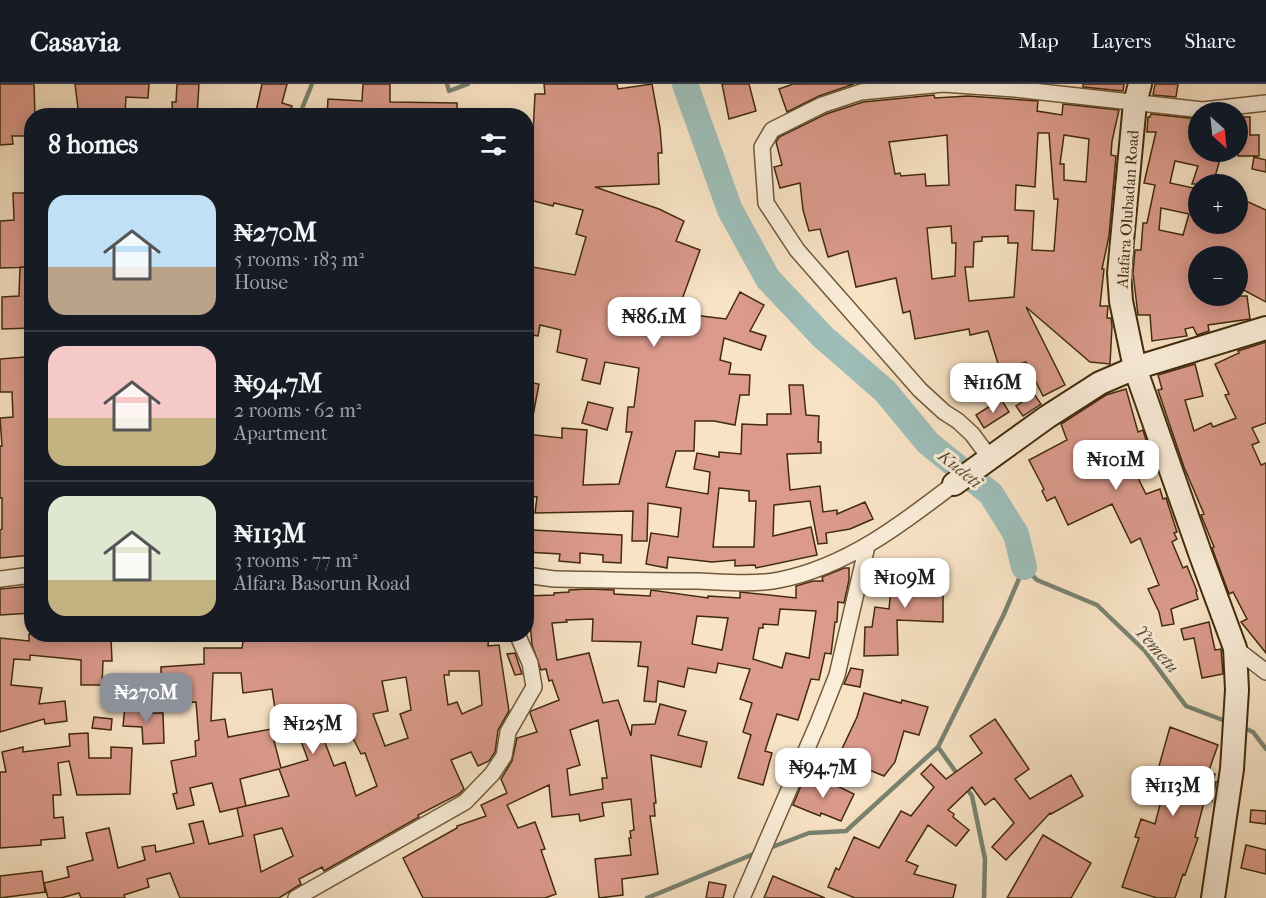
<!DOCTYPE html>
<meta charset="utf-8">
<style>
body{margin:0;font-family:"IM FELL French Canon",serif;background:#242831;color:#f1f3f6;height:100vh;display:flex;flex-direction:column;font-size:22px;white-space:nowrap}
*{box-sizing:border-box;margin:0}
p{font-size:20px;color:#9ea1a6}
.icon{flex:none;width:33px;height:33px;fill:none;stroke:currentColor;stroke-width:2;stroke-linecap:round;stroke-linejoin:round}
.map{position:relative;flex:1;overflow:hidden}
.drawer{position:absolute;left:24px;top:24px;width:510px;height:534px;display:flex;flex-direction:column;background:#171b24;border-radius:24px;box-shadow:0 3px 15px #0003}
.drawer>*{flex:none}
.needle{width:39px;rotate:153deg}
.tools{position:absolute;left:1188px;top:18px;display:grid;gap:12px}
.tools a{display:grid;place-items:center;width:60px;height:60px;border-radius:50%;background:#171b24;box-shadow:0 3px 15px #0003;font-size:30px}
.price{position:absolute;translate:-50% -51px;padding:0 14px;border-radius:12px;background:#fff;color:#222;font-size:20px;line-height:39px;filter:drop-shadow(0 2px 3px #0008)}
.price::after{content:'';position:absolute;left:50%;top:36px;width:18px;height:14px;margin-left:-9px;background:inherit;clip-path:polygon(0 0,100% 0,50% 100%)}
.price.current{background:#8c9099;color:#fff}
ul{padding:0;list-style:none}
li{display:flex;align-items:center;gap:18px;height:150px;padding:0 24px}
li+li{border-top:2px solid #363941}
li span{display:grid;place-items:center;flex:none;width:168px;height:120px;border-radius:18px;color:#555}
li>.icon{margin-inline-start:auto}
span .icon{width:72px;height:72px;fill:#fffc;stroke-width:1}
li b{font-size:26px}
h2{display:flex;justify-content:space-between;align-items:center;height:72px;padding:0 24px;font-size:26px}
header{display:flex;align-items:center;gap:36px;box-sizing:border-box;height:84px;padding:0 30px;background:#171b24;border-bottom:2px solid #363941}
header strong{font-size:28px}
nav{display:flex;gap:33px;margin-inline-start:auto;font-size:21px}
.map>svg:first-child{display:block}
</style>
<header>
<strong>Casavia</strong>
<nav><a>Map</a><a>Layers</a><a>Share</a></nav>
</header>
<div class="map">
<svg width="1266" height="814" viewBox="0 0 1266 814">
<rect width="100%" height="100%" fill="#f8e3c5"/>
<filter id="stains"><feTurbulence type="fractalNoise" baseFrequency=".00333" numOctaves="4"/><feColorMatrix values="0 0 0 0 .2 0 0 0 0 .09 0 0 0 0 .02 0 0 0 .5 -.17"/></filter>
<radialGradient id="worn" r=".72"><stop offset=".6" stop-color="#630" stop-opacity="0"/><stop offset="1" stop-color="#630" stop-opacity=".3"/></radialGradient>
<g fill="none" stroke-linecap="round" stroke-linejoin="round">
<path stroke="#798372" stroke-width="4.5" d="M447,0L449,7L468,0
M299,32L312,0
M1242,643L1253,648L1266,665
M938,663L958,691
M966,703L972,712L985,775L984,814
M767,765L809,749L846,747L938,663L1004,530L1024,483L1037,496L1097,521L1145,567L1186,622L1228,638
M647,814L756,769"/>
<path stroke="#9dbeb8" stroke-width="26" d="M685,0L730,126L768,195L823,253L885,307L928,359L991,410L1016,450L1024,483"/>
</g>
<path fill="#db9a8c" stroke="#422b0a" stroke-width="1.5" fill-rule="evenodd" d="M0,0H34L35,32H32V52H12L13,60L0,61Z
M75,0H149L148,14L126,13L125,30L79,32Z
M177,0H199L197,32H173L172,18H176Z
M262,0H287L282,19L292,22L289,32H255Z
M363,0H390V18L457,19V32H327L328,15L362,17Z
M544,0H617L618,5L652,0L660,44L662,69H658L659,100L595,103L659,125L684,137L676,157L700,166L677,229L726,235L740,208L764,221L750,247L766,252L761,266L724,254L720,276L731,279L729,290L750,291L749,311H740L735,341L714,337H695L694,367H676L666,403L708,410L710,388L694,385L697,369L719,373V368L741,370L742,340L767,341V330H791L789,301H803L806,331L819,332L818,358H821V369L787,370L790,406L820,402L823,428L837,426V430L865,418L873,435L850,445L826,449L827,459L818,460L810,417L774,421L773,452L811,443L817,471L756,484L755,481L735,482V476L712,478L668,473L667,484L646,480L651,449L678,453L681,424L648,419L647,457H632L633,427L535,429L537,413L526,412V350L562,354V344L587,346L583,401L619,400L632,348H626L628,323H634L639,284L605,278L600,300L582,296L587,275L557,268L561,246L540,241L538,252L526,250V212L533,183L575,191L586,153L576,150L583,126L554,119L553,122L526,115V50H533L535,10H545ZM719,404L749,407V417H756L754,463H713Z
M722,0H749L756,27L729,35Z
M793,0H854L819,12L787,28L779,5Z
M1083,0H1124L1123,7L1083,3Z
M1155,0H1178L1176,13L1153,11Z
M934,11L935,14L968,12L1038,17L1037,27L1062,31L1063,20L1119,26L1112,57L1111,71L1116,72L1109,152L1102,185H1104L1100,222H1108L1107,234H1111L1112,242L1110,280L1090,278L1026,223L1065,301L1043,312L1026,278L1000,286L988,247L970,251L969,245L915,255L910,227L903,229L896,194L856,203L848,167L828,173L820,145L809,147L803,126L800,99L780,104L774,83L782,81L776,58L779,53L826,30L863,18ZM1038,49H1049L1054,115H1058L1054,167L1032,166L1034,127L1015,126L1016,101L1035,103ZM947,51L949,101L926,102L925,90L901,92L900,89L895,90L889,58ZM1064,51L1089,55L1086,98L1064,96V80H1060ZM951,142L952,159H956L955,192L932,195L927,144ZM1008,152V159H1018L1014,213L969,217L965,183H973L974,158L982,157V153Z
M1151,30L1198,35V68H1222L1213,100H1192L1198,82L1175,77L1170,99L1198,105V140L1233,141L1238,140V132L1244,116L1266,126V218L1238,203V172H1198V212H1247L1250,235L1208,241L1209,247L1197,251L1193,243L1185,245L1187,252L1152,257L1150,231H1138L1133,189L1135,166H1141L1143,139H1147L1155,101L1144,99L1156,48H1147L1148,33H1150ZM1161,124L1189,130L1183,151L1159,146Z
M1238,33H1250V51H1259V72H1238Z
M1254,73L1266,76V88L1252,85Z
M13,109H30L31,183L0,184V137L14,136Z
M20,183H30L32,244L2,245V213L19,212Z
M1266,258V339L1252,344L1259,358L1252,361L1261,381L1266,379V569L1241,538L1247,535L1233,508L1229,510L1212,464L1214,463L1201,431L1204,430L1184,383L1158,306L1162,305L1158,291L1195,280L1203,312L1185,316L1194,347L1211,339L1213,343L1236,334L1225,311L1229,310L1215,280L1239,269L1238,267Z
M25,273L26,284L32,283V471L0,474V446L2,445V414H0V362H2L0,334L13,333L12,308H0V275Z
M526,298L539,300L532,337L526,336Z
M1126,305L1138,348L1143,346L1149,366L1128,374L1146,410L1160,405L1163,415L1166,414L1177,448L1174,449L1177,455L1172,458L1183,484L1187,482L1197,507L1196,508L1198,515L1171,525L1174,540L1162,542L1159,528L1148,505L1159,501L1140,454L1131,459L1112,420L1068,441L1055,413L1047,417L1042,407L1044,405L1029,376L1067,356L1061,340L1106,311Z
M1034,310L1041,320L1023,332L1016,322Z
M1001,315L1009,328L984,344L976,331Z
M588,318L613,324L607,346L582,339Z
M533,446L622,451L621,479L603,478V471L580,469V479L559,477L560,470L526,468V450L533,451Z
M844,484H849V496L844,519L838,518L837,538H835L831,570L825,569L819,596L811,595L798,636L777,630L765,667L772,669L763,701L738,694L751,651L743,648L752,619L740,615L750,585L718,579L716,589L688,584L684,603L658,597L656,618L644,617L648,583L638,582L641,558L592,557L593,535L566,536L567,538L552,539L557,576L589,569L603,619L618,616L631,652L632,641L655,640L660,620L686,627L678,651L707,658L701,683L651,671L656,719H654L655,732H650L658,790L622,795L623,811L599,814L595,775L631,771L629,754H631L630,747L634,746L631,715L602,719L604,732L580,737L579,730L552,733L549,701L507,721L518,744L535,738L545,765L541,766L556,810L545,814H423L403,774L457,744V742L486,732L481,721L507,709L501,695L512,677L517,654L537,648L530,629L531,627L559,616L552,596L549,597L546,585L541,586L532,561L530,537H526V512L554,511V509L569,508V506L588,505L614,506V510L650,512L651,506L708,514V512L740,514V508L796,514V502L813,497H823L822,493ZM780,525L816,527L809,574L786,569L782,584L753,575L759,544H763V540L778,541ZM697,532L728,534L722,566L692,560ZM598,636L607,694H602L603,705L570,711L567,685L580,681L570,646Z
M893,485L943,489V538L897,536L898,571L864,572L865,543H872L875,523L889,525Z
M32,502V529L0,531V505Z
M1209,538L1215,566L1221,565L1223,590L1202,594L1194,554L1184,556L1181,545Z
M29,550H76L75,555H111L112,577H103L102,601H81V576L30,571V576L14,575L11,601L42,604L39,620L65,617L67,637L45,640L44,635L0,648V554L29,557Z
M265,550H489L488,562L499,561L509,627L498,646L495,668L489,677L478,682L471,668L451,676L464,705L459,710L418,731L419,733L324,787L322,783L299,795L301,800L279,814H180L170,789L147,795L149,803L124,811L125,814H81L79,809L61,814H48L44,799L69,793L67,783L93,776L86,749L109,744L118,784L145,776L142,763L155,761L156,768L194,759L189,740L203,737L209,760L243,752L237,724L289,712L279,685L240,695L246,722L220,728L212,699L190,704L194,721L177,725L173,710L177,709L171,677L196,672L195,657L199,656L196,618L167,619V605H161V583L204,580V564H242L244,551L265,555ZM449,587H479L482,621L462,630L457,618L448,621L444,591H449ZM213,589H241L243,609L272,605L277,638L293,635L308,676L281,684L271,645L228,653L225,635L211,637ZM406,593L411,626L400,630L408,654L385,662L373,630L388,627L382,597ZM337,623L361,670L365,669L377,702L356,712L345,678L334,682L322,651L335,646L328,627ZM282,744L293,772L261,788L254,751Z
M515,569L522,590L515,591L507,570Z
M851,584L863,586L860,603L844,600Z
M864,609L901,619L902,616L928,623L919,651L904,647L895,678L884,692L867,685L869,681L841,667L857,633Z
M125,622L140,623V629H163L164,659L143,660L142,643L123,642Z
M94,633L112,635L111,646L92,644Z
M995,635L1029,685L1015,695L1030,715L1071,691L1083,712L1051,730L1050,729L1006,776L992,763L1014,739L994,714L985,721L972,703L948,726L954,730L953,733L969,746L956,762L928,741L906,777L918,782L914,790L956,801L953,814H855L828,803L836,784L839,786L854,753L879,764L901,727L911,732L934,703L921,690L931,680L946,695L982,669L970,652Z
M1170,643L1218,661L1208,689L1215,690L1213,698H1216L1212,717L1204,718L1195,753L1198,754L1185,791L1183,790L1175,814H1157L1122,803L1139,754L1135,753L1141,735L1155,740L1163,709L1152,707Z
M88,649L89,674H111V663L132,664L130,710L77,711L69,677L58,679L61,711H53L54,734L63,733L65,754L41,756V761L0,764V688H6L2,668L23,663V668L70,662L69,650Z
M805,692L830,702L831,699L854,710L841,737L821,729L820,732L793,721Z
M1251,726L1266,727V740L1250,738Z
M1043,751L1091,779L1071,814H1007Z
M1246,761L1266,766V790L1241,784Z
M42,787L45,808L0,814V792Z
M773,792L825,814H764Z
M709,798L726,801L723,814H706Z"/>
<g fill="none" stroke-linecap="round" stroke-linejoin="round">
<defs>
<path id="street" d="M990,374L972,350L958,337L944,328L920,306L797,166L766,119L762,63L772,46L822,21L861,8L943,0L1015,5L1203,26L1266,19
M526,491L554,495C602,496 649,497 697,497C723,498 753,501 779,496C846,483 902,440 954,400
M0,495L32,491
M1235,564L1266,588
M296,814L465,718L492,690L504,672L508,648L534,603L530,579L517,550
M742,814L818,639L837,591L867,462"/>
<path id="secondary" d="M1140,0L1135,19L1119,189L1121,217L1135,284L1200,469L1235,564L1237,606L1232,685L1213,814
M954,400L1047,333L1100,299L1135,284L1266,244"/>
</defs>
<use href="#street" stroke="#705939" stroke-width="18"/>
<use href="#secondary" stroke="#422b0a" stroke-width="26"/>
<use href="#street" stroke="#faedd9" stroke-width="15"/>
<use href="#secondary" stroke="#faedd9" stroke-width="22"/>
</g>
<g text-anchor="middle" stroke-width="6" stroke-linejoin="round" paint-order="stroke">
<g font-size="16" fill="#422b0a" stroke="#faedd9">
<text transform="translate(1127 125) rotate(-86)" y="6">Alafara Olubadan Road</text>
</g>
<g font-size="18" font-style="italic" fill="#595036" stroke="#faedd9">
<text transform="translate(960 385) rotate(39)" y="6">Kudeti</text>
<text transform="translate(1157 565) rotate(49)" y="6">Yemetu</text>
</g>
</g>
<rect width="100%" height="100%" filter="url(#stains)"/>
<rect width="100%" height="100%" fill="url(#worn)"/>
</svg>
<div class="tools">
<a><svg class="needle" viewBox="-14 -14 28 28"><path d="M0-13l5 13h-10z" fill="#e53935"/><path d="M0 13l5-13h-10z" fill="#9ea1a6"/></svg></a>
<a>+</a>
<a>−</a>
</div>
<b class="price" style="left:654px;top:264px">₦86.1M</b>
<b class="price" style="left:993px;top:330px">₦116M</b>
<b class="price" style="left:1116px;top:407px">₦101M</b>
<b class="price" style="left:905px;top:525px">₦109M</b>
<b class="price current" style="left:146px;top:640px">₦270M</b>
<b class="price" style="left:313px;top:671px">₦125M</b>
<b class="price" style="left:823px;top:715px">₦94.7M</b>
<b class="price" style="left:1173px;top:733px">₦113M</b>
<section class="drawer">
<h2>8 homes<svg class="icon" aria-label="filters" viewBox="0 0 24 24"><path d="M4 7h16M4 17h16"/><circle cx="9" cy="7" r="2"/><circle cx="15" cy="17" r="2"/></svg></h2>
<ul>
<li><span style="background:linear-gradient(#bfe0f5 60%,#b9a48a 0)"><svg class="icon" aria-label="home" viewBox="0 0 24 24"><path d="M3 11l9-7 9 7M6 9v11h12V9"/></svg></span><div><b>₦270M</b><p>5 rooms · 183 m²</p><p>House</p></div></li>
<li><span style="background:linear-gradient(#f6c9c9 60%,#c2b280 0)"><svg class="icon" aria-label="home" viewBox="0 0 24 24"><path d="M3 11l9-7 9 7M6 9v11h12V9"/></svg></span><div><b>₦94.7M</b><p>2 rooms · 62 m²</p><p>Apartment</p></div></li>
<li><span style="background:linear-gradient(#dfe7d0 70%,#c2b280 0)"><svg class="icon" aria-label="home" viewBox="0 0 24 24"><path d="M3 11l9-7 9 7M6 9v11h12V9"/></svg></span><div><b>₦113M</b><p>3 rooms · 77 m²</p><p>Alfara Basorun Road</p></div></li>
</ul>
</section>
</div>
